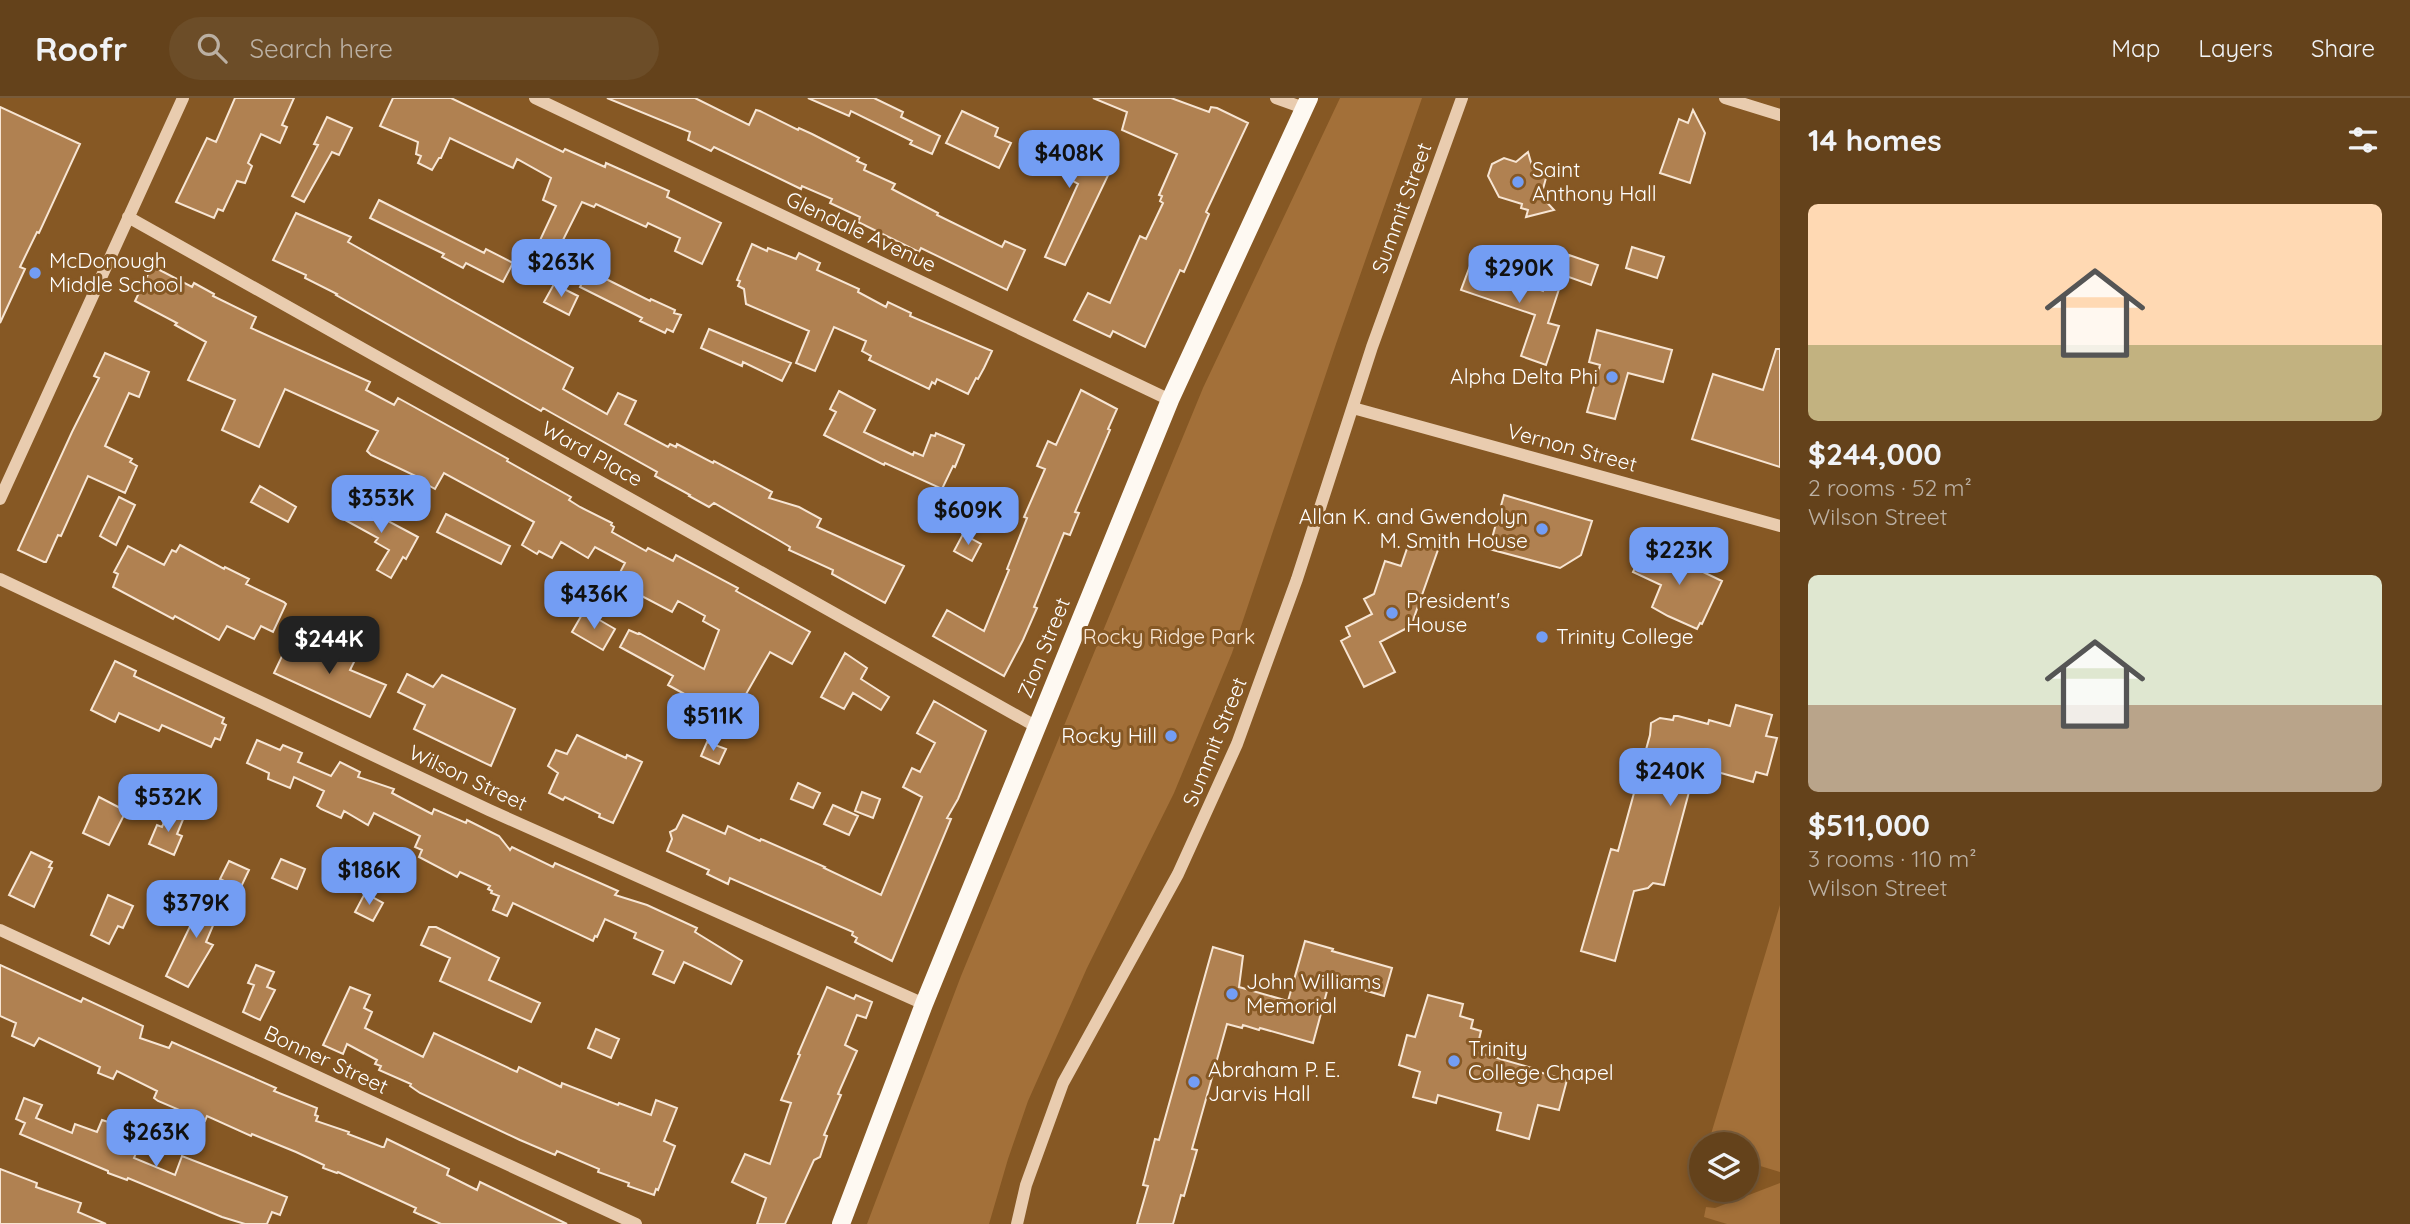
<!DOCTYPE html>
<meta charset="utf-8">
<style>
body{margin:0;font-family:Quicksand,sans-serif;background:#6c4d28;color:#f1f3f6;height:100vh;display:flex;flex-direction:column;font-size:26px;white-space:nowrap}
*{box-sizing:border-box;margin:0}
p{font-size:23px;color:#bbb0a3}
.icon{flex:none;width:38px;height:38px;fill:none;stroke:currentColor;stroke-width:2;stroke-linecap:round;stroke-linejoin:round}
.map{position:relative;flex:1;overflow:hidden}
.side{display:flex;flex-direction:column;background:#64421b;width:630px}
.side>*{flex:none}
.tools{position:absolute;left:1689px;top:1034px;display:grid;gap:14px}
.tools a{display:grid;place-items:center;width:70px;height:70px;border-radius:50%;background:#64421b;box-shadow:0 4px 10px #0003,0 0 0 2px #785b3a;font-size:35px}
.price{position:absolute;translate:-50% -60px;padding:0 16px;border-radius:14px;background:#739df3;color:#111;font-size:23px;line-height:46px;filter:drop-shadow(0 2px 4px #0008)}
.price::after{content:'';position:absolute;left:50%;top:42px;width:21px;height:16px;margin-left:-10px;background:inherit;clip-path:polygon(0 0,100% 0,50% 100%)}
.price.selected{background:#222;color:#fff}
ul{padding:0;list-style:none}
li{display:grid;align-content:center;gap:14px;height:371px;padding:0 28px}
li span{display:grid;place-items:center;height:217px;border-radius:10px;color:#555}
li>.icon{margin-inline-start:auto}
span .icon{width:126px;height:126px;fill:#fffc;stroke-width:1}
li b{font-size:30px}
h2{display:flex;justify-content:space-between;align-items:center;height:84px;padding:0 28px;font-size:30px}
header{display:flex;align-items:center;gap:42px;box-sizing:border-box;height:98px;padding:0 35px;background:#64421b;border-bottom:2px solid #785b3a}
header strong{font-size:33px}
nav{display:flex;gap:38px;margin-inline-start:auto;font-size:24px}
.search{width:490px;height:63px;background:#6c4d28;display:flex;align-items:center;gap:18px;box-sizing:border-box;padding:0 24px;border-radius:38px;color:#bbb0a3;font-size:26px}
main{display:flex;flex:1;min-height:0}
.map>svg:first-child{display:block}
</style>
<header>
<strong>Roofr</strong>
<div class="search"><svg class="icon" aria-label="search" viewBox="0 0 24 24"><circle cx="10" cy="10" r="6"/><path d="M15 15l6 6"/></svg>Search here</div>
<nav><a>Map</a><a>Layers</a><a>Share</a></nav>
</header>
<main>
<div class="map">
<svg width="1780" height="1126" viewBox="0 0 1780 1126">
<rect width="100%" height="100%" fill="#865824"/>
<path fill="#a37039" d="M1340,0H1422L1336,246L1232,555L1174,695L1087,870L1028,1003L1008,1061L989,1126H867L961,878L1203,290Z
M1780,807V1074L1747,1064L1746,1046H1708Z
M1780,1085V1126H1727L1704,1119L1706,1109L1715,1110Z"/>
<path fill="#b08151" stroke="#f7e5d3" stroke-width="2" d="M235,0H294L282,27L287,29L280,45L261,36L248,65L252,68L245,85L237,83L223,113L218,111L214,120L176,104L207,40L216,44Z
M393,0H451L563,54L565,51L605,69L606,65L669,93L667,99L721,125L702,166L675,153L680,140L648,125L646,129L596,106L594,109L582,104L546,176L528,168L556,108L543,102L551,80L517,61L513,70L450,40L441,60H439L432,72L418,65L421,58L416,56L418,44L380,28Z
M607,0H695L749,27L756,12L760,13L798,32L799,30L812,36L859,60L857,63L866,67L864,72L895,86L892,91L938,115L937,117L1002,149L1005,143L1025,152L1007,192L921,150L919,154L858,124L860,119L830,105L832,101L802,88L801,91L714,49L711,53L688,42L690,34Z
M808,0H874L903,14L901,19L940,38L932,56L910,46L912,43L851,13L849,18Z
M1093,0H1171L1209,14L1211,9L1217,10L1248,25L1206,114L1209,116L1184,174L1180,172L1145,249L1113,233L1110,239L1074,222L1088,195L1110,205L1140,138L1146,141L1163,105L1160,103L1162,98L1159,97L1177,56L1122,32L1127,14Z
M0,9L80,46L39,135L37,134L20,169L25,171L0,225Z
M1693,12L1705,35L1690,85L1660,75L1679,21L1688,25Z
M962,13L998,30L995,38L1011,45L999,70L946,45Z
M327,19L352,30L339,57L332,54L304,104L292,98L318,47L314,46Z
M1034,35L1089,66L1092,58L1112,69L1065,167L1045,159L1078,86L1050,70L1047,76L1021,63Z
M1528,54L1532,68L1548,73L1541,98L1554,112L1526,119L1528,112L1521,110L1522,106L1499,99L1488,78L1492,66L1504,60L1516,64Z
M379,102L484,155L486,151L513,165L503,184L466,165L463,170L442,159L444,156L370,120Z
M296,115L351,139L348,144L573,270L563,291L607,316L618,295L636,303L625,326L668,349L670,346L676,349L677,346L713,365L714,363L772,394L769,400L799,409L821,421L817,429L904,468L885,505L832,476L833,472L789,452L790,449L780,443L714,405L709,409L689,398L690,397L655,378L657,374L550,314L543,310L541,313L336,197L337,196L305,180L306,177L273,162Z
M752,146L767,153L768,150L796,161L799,155L820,165L817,172L859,191L858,194L886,209L888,204L911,215L910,218L992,253L984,270L978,281L976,280L968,296L937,281L935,286L932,284L929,291L869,262L871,258L862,253L866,243L834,229L815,273L796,265L809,233L746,206L744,191L738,188L740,183L737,182Z
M1632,149L1664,159L1657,180L1626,170Z
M1569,157L1598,167L1591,187L1563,177Z
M1495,167L1529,179L1526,187L1543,193L1545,186L1559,191L1548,225L1559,228L1546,267L1521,258L1535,217L1461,192L1470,168L1492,175Z
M152,168L192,189L194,185L214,196L213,198L256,219L251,230L370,284L366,292L394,307L398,300L508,361L507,363L571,399L569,402L580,409L612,425L611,427L614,429L612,434L646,453L648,450L673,463L676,457L738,490L736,493L810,534L792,566L770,554L729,626L697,608L699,604L668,587L673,578L620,549L629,532L638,536L639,535L704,571L719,532L703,523L705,518L678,503L672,514L615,484L625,465L595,449L588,460L561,444L552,460L539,453L537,456L522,447L534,424L444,375L435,391L421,383L422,381L371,357L367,353L378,333L285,291L259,349L222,332L235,302L188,282L206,244L175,227L177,225L135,203Z
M588,172L650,203L651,201L675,212L674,215L681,217L673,234L667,231L665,235L640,223L642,220L580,189Z
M554,186L578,198L569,217L544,204Z
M709,231L791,265L782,283L743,264L742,268L701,250Z
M1597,232L1672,252L1663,284L1628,275L1615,321L1587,314L1600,267L1589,264Z
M1776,251H1780V369L1692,341L1713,276L1763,292Z
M105,255L149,274L139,299L129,295L105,348L132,361L130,364L137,368L125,395L88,378L61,438L58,437L46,464H44L18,452L72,334L99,280L94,278Z
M1081,292L1117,311L1108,331L1110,332L1075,414L1079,415L1070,437L1064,435L1034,509L1037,510L1023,542L1004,578L933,538L947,512L984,533L1009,472L1007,471L1027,420L1024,419L1045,371L1037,368L1048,343L1056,347Z
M839,293L875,312L864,334L913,357L914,354L923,358L931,337L935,338L936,335L964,347L955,369L953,368L942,391L885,365L884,367L824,337L836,314L830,311Z
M260,388L296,409L288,424L251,404Z
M1504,397L1592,423L1581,457L1560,470L1489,451Z
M119,399L135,407L116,447L100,438Z
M345,400L418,439L406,461L403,459L391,480L377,472L389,452L375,444L378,440L336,417Z
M446,416L510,448L501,466L437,434Z
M963,436L981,446L972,463L954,453Z
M1412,436L1440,446L1411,528L1380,544L1395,574L1364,589L1341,543L1350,538L1346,529L1372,516L1364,501L1374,496L1385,463L1401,468Z
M180,447L224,471L225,469L249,481L246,486L284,504L286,506L273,534L261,528L254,541L227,528L219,542L175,518L173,521L113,489L118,476L114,474L128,448L164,467L172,452L176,454Z
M1651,449L1722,483L1702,526L1700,525L1697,531L1668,518L1652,509L1661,487L1633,474L1644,451Z
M584,513L615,531L603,552L572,534Z
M292,537L330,556L333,550L356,560L350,572L386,587L370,619L274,575Z
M845,555L867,570L861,581L889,599L881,612L853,595L844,611L821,599Z
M115,563L136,573L134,578L224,620L222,625L226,627L220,642L215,640L211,649L162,627L159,633L119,615L115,624L91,612Z
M407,576L433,589L442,577L515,611L491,668L414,631L425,607L398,594Z
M934,603L986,633L958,701L947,720L951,721L892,863L855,844L857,840L852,837L853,834L730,780L728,786L707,776L709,772L667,753L672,741L670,734L676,731L683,717L725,736L728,728L760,743L761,741L825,769L824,770L881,797L922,699L903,689L912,670L920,674L935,645L917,635Z
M1736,607L1772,617L1766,638L1777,640L1767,677L1756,674L1753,684L1696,668L1664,787L1653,785L1648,790L1634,793L1615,863L1581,853L1611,751L1618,753L1650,637L1651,625L1660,620L1673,622L1674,618H1678L1708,626L1709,622L1730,628Z
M577,637L626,660L627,657L642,664L613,725L599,719L600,716L565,699L563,702L549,695L558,675L548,668L556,652L567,656Z
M257,642L280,652L283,647L302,655L298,664L331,678L340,664L360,674L358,679L394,691L392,695L432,716L434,711L466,725L467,722L499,738L510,752L512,749L553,769L555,765L618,793L615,797L647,807L697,830L695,834L742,863L731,886L684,864L674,885L653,876L663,853L634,840L636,835L605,821L597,839L595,838L593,843L513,805L507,818L493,812L499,798L491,795L492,793L488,791L490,788L460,774L457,779L419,759L422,752L415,749L420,738L374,715L368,727L344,713L341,720L321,711L317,708L324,693L294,679L290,690L268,681L269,675L247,665Z
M707,644L726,651L719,666L701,658Z
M798,685L820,695L813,710L791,701Z
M862,694L880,701L873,720L855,713Z
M99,699L126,713L109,747L83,735Z
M833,707L858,718L849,737L824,726Z
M169,712L184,719L177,736L182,738L174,757L149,746L157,727L162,729Z
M31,754L52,764L49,769L52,770L34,809L9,797Z
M281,761L305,771L297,791L272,780Z
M229,763L249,772L240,791L220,781Z
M197,792L223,804L206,844L213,847L188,889L166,878L197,814L189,810Z
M365,795L383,805L373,823L355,814Z
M108,797L133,808L123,830L118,828L109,846L91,837Z
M429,829H436L499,860L489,882L540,905L531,924L440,883L450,860L421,847Z
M1305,843L1333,851L1332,853L1392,870L1384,898L1330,882L1313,945L1260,930L1259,932L1243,927L1242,930L1227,926L1192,1051L1197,1052L1184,1098L1181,1097L1173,1126H1137L1148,1088L1143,1087L1155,1041L1159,1042L1213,849L1243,858L1239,889L1288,903Z
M0,867L81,904L83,900L143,928L140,940L169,950L172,944L276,990L274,993L317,1010L315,1017L318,1018L316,1023L349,1034L348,1036L382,1049H384L387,1041L449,1071L447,1077L477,1092L480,1084L567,1126H441L414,1114L416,1110L338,1074L337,1075L323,1070L324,1067L296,1054L252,1036L251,1038L207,1018L205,1023L158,1003L154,1000L157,993L117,973L113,981L98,975L100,969L39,940L34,948L12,938L16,925L0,918Z
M256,867L274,874L267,889L275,892L260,922L243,914L254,887L248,885Z
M350,889L370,897L364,910L372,914L365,930L423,959L434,935L517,974L519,969L561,989L562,985L618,1007L619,1005L651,1017L656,1002L677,1010L664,1043L675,1048L658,1092L656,1091L654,1097L628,1088L629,1085L598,1074L599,1071L557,1053L555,1057L520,1042L420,995L410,988L411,986L379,972L381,968L375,966L377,962L347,946L343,956L323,947Z
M827,889L854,901L856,897L872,904L866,920L857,917L845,947L857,953L838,996L841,997L824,1037L827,1038L820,1059L814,1062L785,1126H757L766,1100L732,1084L745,1056L770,1066L791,1005L781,1002L800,957L798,956Z
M1428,897L1463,906L1460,918L1473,922L1471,930L1481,933L1476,954L1532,970V972L1567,982L1559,1012L1538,1007L1529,1041L1497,1032L1501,1015L1438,997L1436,1005L1413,999L1420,974L1399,967L1407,937L1415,939Z
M596,931L619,941L611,960L588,950Z
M24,1000L42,1007L36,1020L72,1035L75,1026L97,1034L102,1022L144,1035L134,1060L175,1077L182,1058L287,1099L280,1117L272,1114L267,1126H245L222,1119L128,1080L127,1082L108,1075V1073L20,1036L25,1025L16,1021Z
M0,1071L37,1085L36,1089L81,1105L78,1114L106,1126H0Z"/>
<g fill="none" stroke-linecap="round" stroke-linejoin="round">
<path stroke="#e9ccaf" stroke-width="12" d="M535,0L1170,302
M1276,0L1304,10
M1725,0L1780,17
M128,119L1037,629
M1353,310L1780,428
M0,401L183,0
M0,481L489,712L924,906
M0,832L636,1126
M1017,1126L1026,1087L1063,985L1178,776L1237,646L1297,481L1372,249L1462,0"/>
<path stroke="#fef9f2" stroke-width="18" d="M841,1126L924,906L1170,302L1309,0"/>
</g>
<g fill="#739df3" stroke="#865824" stroke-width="2.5">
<circle cx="1518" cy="84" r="7"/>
<circle cx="35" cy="175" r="7"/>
<circle cx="1612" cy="279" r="7"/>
<circle cx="1542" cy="431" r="7"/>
<circle cx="1392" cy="515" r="7"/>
<circle cx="1542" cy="539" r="7"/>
<circle cx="1171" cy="638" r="7"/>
<circle cx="1232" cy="896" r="7"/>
<circle cx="1454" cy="963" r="7"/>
<circle cx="1194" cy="984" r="7"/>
</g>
<g text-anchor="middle" stroke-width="6" stroke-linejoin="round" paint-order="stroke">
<g font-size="21" fill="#fff" stroke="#865824" text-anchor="start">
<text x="1532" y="79">Saint<tspan x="1532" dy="24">Anthony Hall</tspan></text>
<text x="49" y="170">McDonough<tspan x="49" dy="24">Middle School</tspan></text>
<text x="1598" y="286" text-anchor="end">Alpha Delta Phi</text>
<text x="1528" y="426" text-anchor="end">Allan K. and Gwendolyn<tspan x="1528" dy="24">M. Smith House</tspan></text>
<text x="1406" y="510">President's<tspan x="1406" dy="24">House</tspan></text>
<text x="1556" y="546">Trinity College</text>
<text x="1157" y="645" text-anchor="end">Rocky Hill</text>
<text x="1246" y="891">John Williams<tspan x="1246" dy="24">Memorial</tspan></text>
<text x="1468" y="958">Trinity<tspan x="1468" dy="24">College Chapel</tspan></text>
<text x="1208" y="979">Abraham P. E.<tspan x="1208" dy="24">Jarvis Hall</tspan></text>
</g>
<g font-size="21" fill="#fff" stroke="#865824">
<text transform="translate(1402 110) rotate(-70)" y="7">Summit Street</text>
<text transform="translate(861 134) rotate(25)" y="7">Glendale Avenue</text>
<text transform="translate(1572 350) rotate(15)" y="7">Vernon Street</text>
<text transform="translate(592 356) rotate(29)" y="7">Ward Place</text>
<text transform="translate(1044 550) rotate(-68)" y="7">Zion Street</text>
<text transform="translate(1215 644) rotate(-68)" y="7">Summit Street</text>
<text transform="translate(468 680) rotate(25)" y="7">Wilson Street</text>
<text transform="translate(326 962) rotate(25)" y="7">Bonner Street</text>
</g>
<g font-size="21" fill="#f7e5d3" stroke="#865824">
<text x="1169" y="546">Rocky Ridge Park</text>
</g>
</g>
</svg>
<div class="tools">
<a><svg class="icon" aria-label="layers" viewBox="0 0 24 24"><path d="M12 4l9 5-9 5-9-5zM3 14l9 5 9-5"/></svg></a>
</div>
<b class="price" style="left:1069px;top:92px">$408K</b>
<b class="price" style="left:561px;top:201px">$263K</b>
<b class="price" style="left:1519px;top:207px">$290K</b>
<b class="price" style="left:381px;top:437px">$353K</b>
<b class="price" style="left:968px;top:449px">$609K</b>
<b class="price" style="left:1679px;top:489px">$223K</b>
<b class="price" style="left:594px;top:533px">$436K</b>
<b class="price selected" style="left:329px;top:578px">$244K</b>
<b class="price" style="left:713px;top:655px">$511K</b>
<b class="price" style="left:1670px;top:710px">$240K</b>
<b class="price" style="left:168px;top:736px">$532K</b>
<b class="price" style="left:369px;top:809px">$186K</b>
<b class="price" style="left:196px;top:842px">$379K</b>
<b class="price" style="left:156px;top:1071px">$263K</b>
</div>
<section class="side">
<h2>14 homes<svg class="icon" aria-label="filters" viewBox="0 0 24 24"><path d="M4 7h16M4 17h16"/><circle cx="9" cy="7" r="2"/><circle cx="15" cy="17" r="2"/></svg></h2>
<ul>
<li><span style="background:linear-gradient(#ffd9b3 65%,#c2b280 0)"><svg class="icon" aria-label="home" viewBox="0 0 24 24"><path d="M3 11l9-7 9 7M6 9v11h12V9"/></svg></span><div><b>$244,000</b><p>2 rooms · 52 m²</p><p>Wilson Street</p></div></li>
<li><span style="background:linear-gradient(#dfe7d0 60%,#b9a48a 0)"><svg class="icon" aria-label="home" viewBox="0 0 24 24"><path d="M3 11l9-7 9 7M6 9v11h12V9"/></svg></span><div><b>$511,000</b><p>3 rooms · 110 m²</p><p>Wilson Street</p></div></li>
</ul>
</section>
</main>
